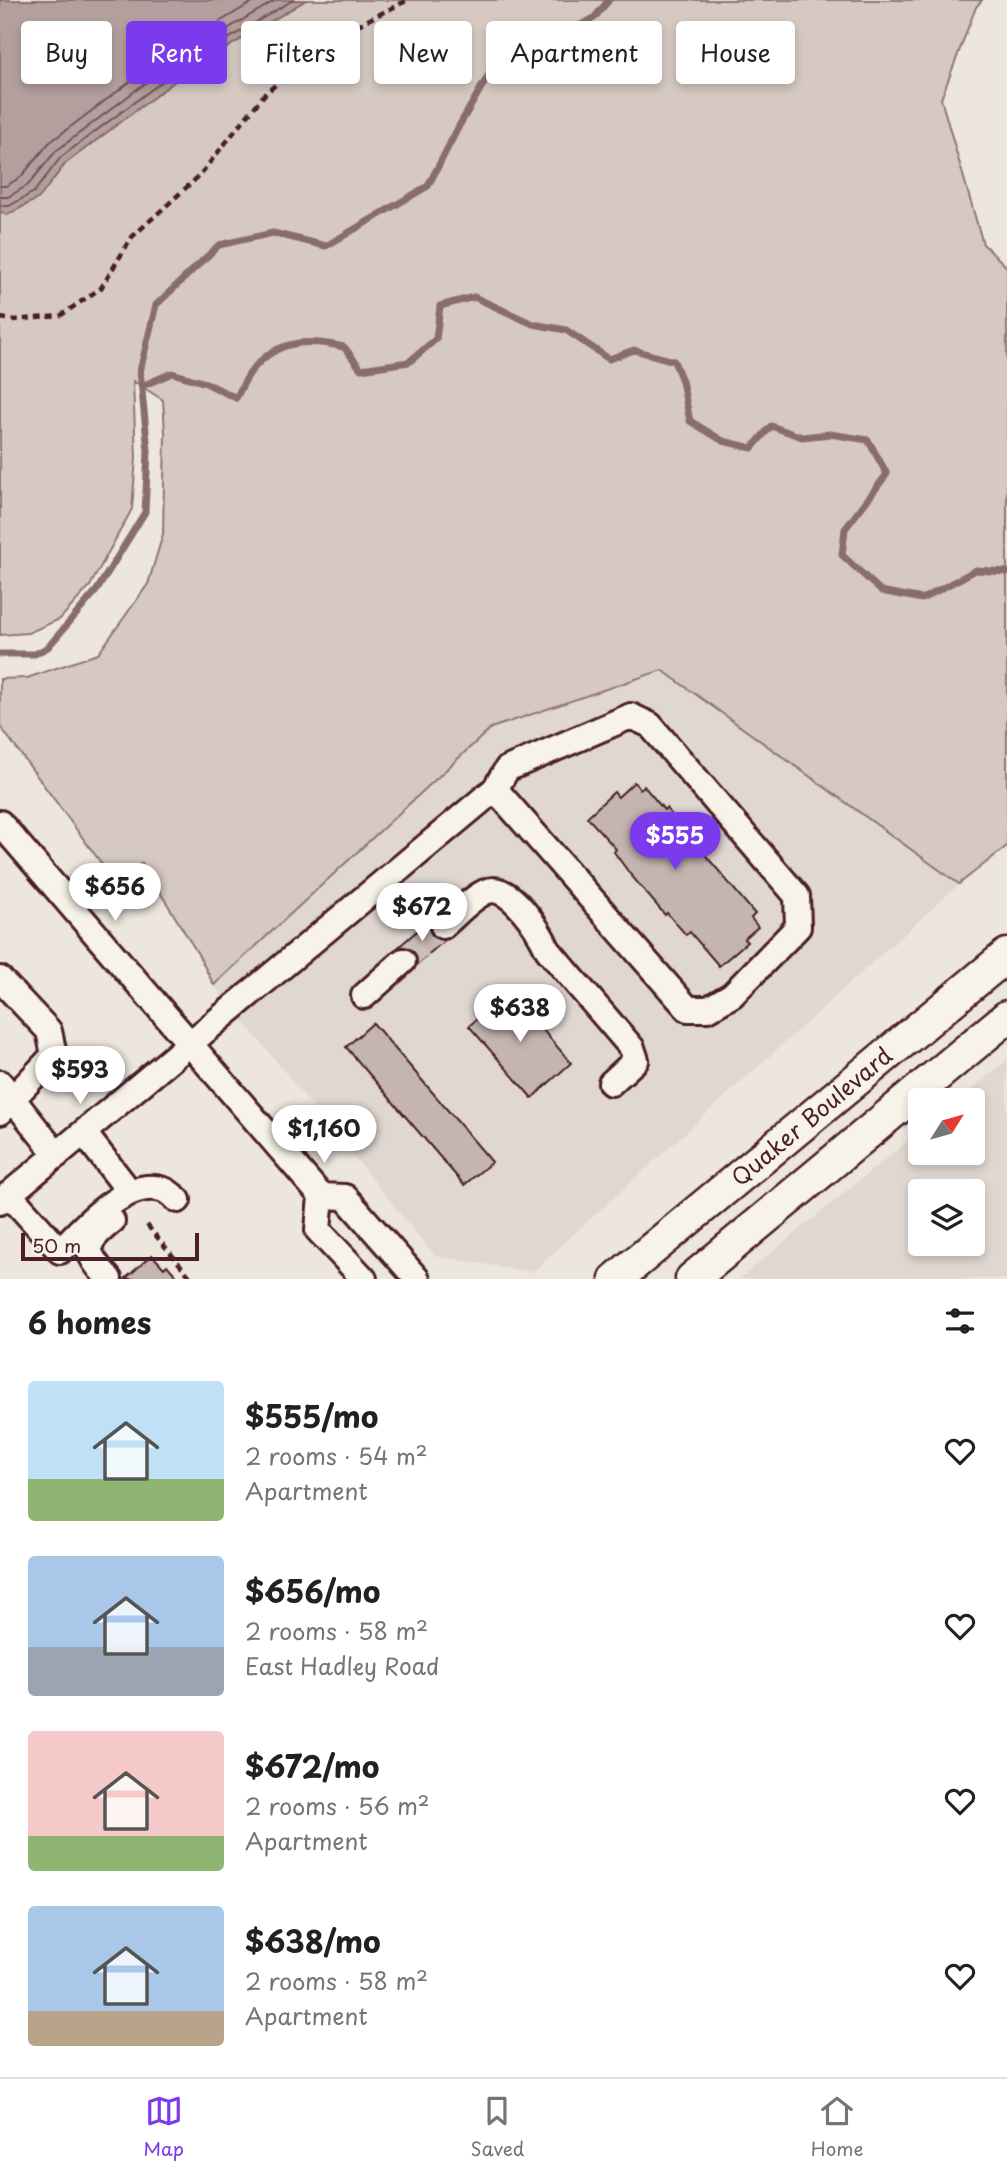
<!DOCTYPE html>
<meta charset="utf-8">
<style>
body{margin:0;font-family:"Playpen Sans",sans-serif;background:#f6f6f6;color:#202124;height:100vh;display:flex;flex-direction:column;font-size:26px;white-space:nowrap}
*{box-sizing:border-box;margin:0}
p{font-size:23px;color:#757577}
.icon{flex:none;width:38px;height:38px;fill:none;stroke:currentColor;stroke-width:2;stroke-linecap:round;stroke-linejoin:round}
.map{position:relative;height:1279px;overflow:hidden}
.side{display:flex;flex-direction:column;background:#fff;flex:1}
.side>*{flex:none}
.top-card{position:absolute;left:21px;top:21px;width:966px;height:63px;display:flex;gap:14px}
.needle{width:46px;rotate:53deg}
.controls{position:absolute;left:908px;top:1088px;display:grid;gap:14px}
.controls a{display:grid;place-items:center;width:77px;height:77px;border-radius:7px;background:#fff;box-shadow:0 4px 10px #0003;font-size:35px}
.scale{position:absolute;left:21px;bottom:18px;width:178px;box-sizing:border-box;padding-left:7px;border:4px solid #4a1f2b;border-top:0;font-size:19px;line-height:24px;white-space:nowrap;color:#4a1f2b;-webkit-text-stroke:5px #f7f3e8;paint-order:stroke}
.price{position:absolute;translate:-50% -60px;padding:0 16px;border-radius:24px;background:#fff;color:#222;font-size:23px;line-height:46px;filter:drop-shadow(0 2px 4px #0008)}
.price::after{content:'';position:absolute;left:50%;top:42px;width:21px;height:16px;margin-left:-10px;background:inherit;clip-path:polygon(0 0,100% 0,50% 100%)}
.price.selected{background:#7c3aed;color:#fff}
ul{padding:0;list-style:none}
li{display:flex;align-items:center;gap:21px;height:175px;padding:0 28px}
li span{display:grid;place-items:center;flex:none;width:196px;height:140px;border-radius:7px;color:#555}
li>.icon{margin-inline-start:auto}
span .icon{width:84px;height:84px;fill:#fffc;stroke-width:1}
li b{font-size:30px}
h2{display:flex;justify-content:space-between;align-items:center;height:84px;padding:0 28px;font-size:30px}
.chip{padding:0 24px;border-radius:7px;background:#fff;box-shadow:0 4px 10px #0003;font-size:24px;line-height:63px}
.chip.selected{background:#7c3aed;color:#fff}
.tabs{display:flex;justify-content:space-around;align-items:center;height:98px;border-top:2px solid #e0e0e0;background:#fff;font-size:19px;color:#757577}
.tabs a{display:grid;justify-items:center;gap:4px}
.tabs .selected{color:#7c3aed}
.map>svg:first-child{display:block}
</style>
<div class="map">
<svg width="1007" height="1279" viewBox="0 0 1007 1279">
<rect width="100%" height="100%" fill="#ece6dd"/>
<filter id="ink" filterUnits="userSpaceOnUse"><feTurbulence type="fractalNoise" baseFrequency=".0143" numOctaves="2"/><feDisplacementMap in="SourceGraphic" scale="14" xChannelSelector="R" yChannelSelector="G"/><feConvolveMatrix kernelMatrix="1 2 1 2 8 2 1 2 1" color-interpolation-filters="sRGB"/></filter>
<g filter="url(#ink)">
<path fill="#e0d7d0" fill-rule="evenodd" d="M662,670L959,884L532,1272L435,1256L214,985L491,728Z
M1007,1060V1279H739L920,1131V1153H973V1101H957ZM920,1192H973V1244H920Z"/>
<path fill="#d5c9c2" stroke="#907476" stroke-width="2" d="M306,0H982L976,7L941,99L983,244L1007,267V846L959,884L662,670L491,728L214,985L198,954L142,863L116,883L0,726V679L27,678L98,654L148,584L163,534L165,433L163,400L133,381L136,458L132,509L90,586L60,619L28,633L0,635V211L7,215L38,198L66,163L187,72Z"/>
<path fill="#b39f9d" stroke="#896c6f" stroke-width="2" d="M0,0H306L187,72L66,163L39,198L7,215L0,211Z"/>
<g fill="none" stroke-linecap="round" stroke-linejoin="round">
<path stroke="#745259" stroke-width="2" d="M0,186H6L21,177L49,143L171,51L256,0
M0,197H8L28,185L56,151L177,59L276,0
M0,206H9L34,192L61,157L183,66L293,0"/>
<path stroke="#896c6f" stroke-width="7" d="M142,386L172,373L206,383L236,398C241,389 246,377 253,369C278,339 309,339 344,347L361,369L409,362L436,339L440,306L474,297L533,324L566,330L609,359L634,350L674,361L682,381L690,421L723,441L752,448L771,426L802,437L830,434L868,440L887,474L845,529L842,555L881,591L922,599L976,570L1007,572
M0,654H35L48,647L97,590L145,512L148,451L140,371L156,305L219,245L273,233L326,246L428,186L459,126L495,64L550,41L594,18L609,0"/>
</g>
<path fill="#c4b5b0" stroke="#4a1f2b" stroke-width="2" d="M634,782L640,789L644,786L664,810L666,808L755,914L751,918L758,927L744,939L747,942L719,966L690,932L686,935L667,913L665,915L630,874L614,852L616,849L587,817L614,792L618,797Z
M434,916L451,935L410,970L394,951Z
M509,990L571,1063L532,1098L469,1026Z
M373,1023L492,1162L464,1185L346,1047Z
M152,1255L164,1268L167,1265L179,1279H125Z"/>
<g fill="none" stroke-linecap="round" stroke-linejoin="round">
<path stroke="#ccbeb9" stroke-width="24" stroke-dasharray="24 12" stroke-linecap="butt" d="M403,961L443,926"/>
<defs>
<path id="minor" d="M0,823L321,1196L345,1197L417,1279
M443,926C456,915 470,899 485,892C509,880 540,932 548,950L632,1048L636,1060L611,1083
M0,979L49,1031L54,1055L0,1112
M364,996L403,961
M0,1083L57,1155
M84,1133L129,1191
M9,1194L60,1251C82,1227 128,1177 164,1190C169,1192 174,1197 178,1200
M321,1196L318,1230L364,1279
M0,1202L495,789L507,769L631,716L650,725L797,896L798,927L732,995L708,1009H688L495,789
M109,1279C84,1251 82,1245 112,1221"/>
<path id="major" d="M616,1279L1007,955
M692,1279L1007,1017"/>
</defs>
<use href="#minor" stroke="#4a1f2b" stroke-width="30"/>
<use href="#major" stroke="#4a1f2b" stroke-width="37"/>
<path stroke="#4a1f2b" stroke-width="4.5" stroke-dasharray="7 5" stroke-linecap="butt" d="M0,318L13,320L60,316L101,288L132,237L199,176L264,95L298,65L354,27L408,0
M147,1225L192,1279"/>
<use href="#minor" stroke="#f7f3e8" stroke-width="24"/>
<use href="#major" stroke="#f7f3e8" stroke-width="32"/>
</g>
</g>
<g text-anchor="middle" stroke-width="5" stroke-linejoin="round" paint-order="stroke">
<g font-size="23" fill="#4a1f2b" stroke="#f7f3e8">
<text transform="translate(812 1117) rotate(-40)" y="8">Quaker Boulevard</text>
</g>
</g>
</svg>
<div class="controls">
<a><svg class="needle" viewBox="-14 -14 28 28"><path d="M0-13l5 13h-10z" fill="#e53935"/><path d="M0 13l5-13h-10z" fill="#757577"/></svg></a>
<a><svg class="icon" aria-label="layers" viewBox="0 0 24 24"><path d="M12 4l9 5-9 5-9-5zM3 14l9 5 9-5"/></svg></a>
</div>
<div class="scale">50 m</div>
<b class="price selected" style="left:675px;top:872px">$555</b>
<b class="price" style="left:115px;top:923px">$656</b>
<b class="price" style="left:422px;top:943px">$672</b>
<b class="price" style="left:520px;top:1044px">$638</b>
<b class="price" style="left:80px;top:1106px">$593</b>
<b class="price" style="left:324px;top:1165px">$1,160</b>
<div class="top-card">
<a class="chip">Buy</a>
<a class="chip selected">Rent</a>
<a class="chip">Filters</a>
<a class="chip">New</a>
<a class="chip">Apartment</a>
<a class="chip">House</a>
</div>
</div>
<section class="side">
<h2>6 homes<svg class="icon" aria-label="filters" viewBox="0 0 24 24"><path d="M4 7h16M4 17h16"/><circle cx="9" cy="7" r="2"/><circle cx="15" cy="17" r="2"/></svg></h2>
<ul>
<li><span style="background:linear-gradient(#bfe0f5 70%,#8fb573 0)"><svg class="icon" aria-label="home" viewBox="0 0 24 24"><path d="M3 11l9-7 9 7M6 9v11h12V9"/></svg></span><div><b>$555/mo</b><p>2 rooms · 54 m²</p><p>Apartment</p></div><svg class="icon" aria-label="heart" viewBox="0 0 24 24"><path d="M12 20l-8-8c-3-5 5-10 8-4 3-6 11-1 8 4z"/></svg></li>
<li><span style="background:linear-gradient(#a9c7e8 65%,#9aa5b1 0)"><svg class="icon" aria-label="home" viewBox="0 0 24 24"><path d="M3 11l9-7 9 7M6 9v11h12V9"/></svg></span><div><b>$656/mo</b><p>2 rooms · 58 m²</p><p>East Hadley Road</p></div><svg class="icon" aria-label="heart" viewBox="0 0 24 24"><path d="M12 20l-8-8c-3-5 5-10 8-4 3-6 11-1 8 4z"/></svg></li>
<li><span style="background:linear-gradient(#f6c9c9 75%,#8fb573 0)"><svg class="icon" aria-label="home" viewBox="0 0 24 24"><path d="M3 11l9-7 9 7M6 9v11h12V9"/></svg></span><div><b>$672/mo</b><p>2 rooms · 56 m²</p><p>Apartment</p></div><svg class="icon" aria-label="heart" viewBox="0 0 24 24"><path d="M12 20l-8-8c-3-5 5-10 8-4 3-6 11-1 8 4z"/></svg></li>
<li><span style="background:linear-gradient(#a9c7e8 75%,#b9a48a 0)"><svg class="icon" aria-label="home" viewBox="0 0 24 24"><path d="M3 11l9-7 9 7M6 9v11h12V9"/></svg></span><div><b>$638/mo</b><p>2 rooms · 58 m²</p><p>Apartment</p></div><svg class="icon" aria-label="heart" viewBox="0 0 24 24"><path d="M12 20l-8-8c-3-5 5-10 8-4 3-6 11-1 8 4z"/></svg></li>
</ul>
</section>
<nav class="tabs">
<a class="selected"><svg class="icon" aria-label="map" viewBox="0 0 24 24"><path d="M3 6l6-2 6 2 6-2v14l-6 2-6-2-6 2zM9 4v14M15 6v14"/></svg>Map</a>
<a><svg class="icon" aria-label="saved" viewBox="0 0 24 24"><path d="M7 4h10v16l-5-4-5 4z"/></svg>Saved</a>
<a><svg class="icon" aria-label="home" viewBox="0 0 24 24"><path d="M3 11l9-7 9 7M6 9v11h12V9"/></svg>Home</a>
</nav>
